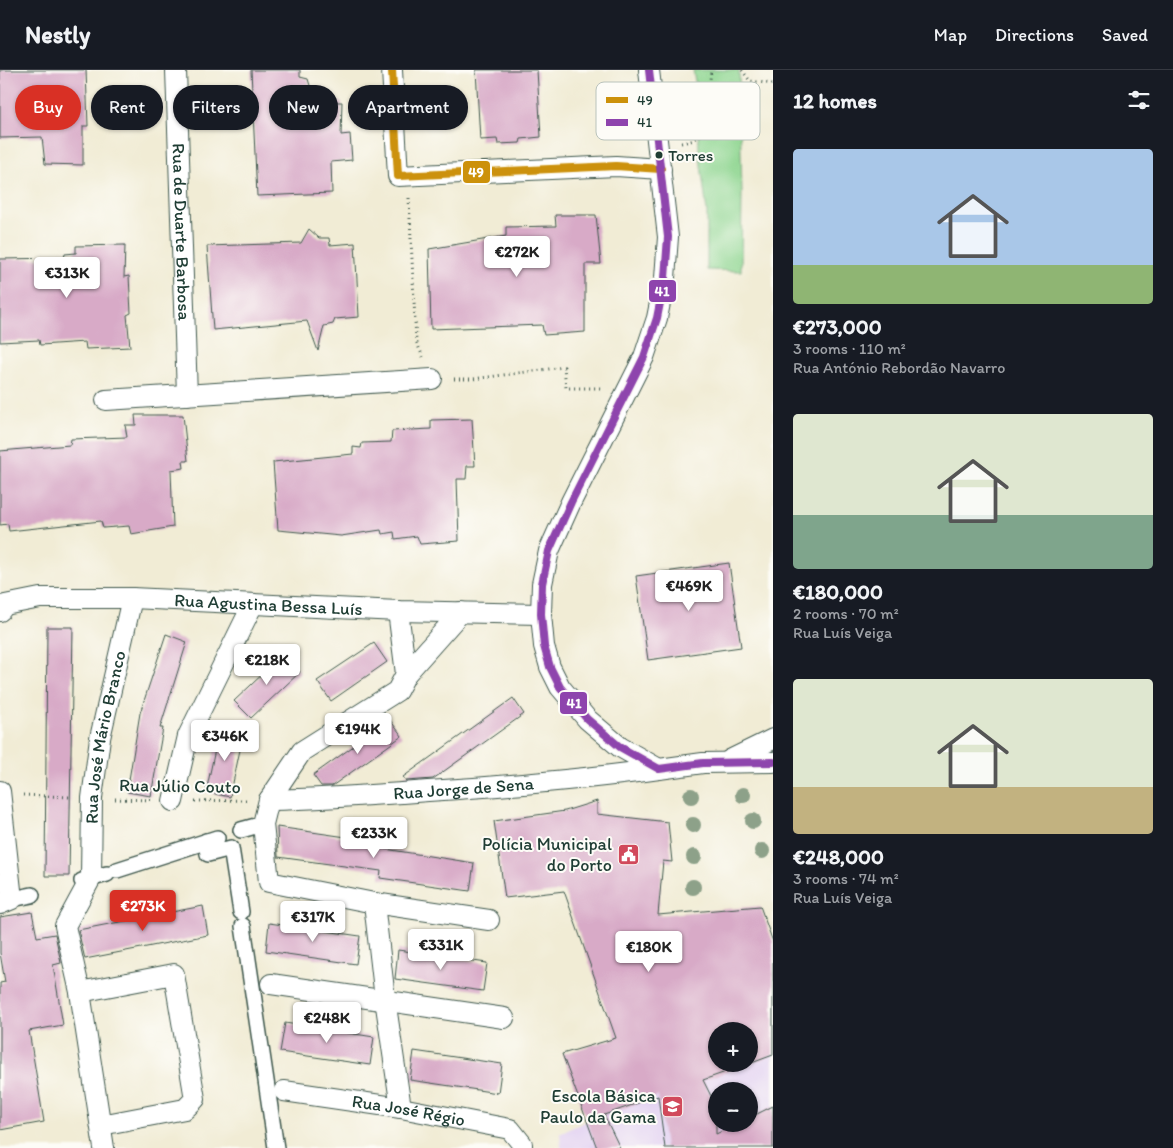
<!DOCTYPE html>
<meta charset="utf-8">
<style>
body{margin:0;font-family:Itim,sans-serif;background:#20242c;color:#f1f3f6;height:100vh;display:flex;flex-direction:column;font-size:19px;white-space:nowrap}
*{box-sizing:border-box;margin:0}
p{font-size:16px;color:#9ea1a6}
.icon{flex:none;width:28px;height:28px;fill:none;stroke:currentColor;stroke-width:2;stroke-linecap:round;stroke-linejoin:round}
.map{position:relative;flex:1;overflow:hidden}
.drawer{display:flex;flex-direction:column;background:#171b24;width:400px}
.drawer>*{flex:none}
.guide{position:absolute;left:15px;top:15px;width:475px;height:45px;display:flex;gap:10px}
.fabs{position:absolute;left:708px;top:952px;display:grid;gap:10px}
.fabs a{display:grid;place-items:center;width:50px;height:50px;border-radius:50%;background:#171b24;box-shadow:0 1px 4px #0004;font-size:25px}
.price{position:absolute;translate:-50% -42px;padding:0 11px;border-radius:5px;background:#fff;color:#222;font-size:16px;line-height:32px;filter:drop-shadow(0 1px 2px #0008)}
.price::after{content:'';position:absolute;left:50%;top:30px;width:15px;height:11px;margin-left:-8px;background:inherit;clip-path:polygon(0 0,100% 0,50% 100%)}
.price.selected{background:#d93025;color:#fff}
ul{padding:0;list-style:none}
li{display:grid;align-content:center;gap:10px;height:265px;padding:0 20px}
li span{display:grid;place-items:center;height:155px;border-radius:5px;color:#555}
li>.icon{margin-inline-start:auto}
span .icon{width:90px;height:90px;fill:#fffc;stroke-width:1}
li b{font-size:21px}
h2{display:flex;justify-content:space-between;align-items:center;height:60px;padding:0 20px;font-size:21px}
.pill{padding:0 18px;border-radius:22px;background:#171b24;box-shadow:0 1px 4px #0004;font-size:18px;line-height:45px}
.pill.selected{background:#d93025;color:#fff}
header{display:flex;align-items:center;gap:30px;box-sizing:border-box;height:70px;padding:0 25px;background:#171b24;border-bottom:1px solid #363941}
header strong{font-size:24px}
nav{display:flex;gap:28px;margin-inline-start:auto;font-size:18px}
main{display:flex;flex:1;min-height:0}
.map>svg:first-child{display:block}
</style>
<header>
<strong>Nestly</strong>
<nav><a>Map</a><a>Directions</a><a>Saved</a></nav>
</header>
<main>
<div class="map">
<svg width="773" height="1078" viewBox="0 0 773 1078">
<rect width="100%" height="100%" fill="#fdfcf7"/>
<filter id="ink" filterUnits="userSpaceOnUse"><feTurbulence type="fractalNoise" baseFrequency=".02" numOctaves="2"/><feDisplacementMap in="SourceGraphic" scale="10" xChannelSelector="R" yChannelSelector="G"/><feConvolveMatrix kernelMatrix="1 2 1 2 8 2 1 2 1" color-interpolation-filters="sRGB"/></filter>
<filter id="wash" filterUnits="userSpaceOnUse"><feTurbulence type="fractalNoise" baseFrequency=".0096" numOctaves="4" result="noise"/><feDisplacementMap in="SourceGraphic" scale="20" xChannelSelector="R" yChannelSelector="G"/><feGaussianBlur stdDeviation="1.12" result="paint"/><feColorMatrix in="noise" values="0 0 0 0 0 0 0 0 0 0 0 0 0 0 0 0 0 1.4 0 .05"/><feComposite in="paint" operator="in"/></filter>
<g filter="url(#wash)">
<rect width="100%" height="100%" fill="#f1ecd5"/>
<path fill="#e3d3f2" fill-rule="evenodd" d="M773,985V1078H561L560,1063L587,1051ZM716,1021H749V1054H716Z"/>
<path fill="#8ed590" stroke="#568962" d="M693,0H739L742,123L741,201L707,200V142L699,80L697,23Z"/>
<g id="blocks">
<path fill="#d8aac7" d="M0,0H86L88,56H83V95L45,94L42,67L0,68Z
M251,0H300V7L308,9L315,32H342L341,65L350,64L352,90L331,92L332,123L257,126Z
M476,0H537L541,67L521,69L520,73L498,74L497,69L480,70Z
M555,145H596L601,194H585V262L544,265L542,255L431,259L429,179L506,166V157L556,156Z
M309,159L319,168H329L330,175L355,173L359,247L335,249L333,254L324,256L318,281L307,251L213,260L207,176L301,173Z
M125,175L124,207L129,206L131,243L127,245L130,277L86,279L85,272L40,275L39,270L0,272V189L64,188L65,184L76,183V176Z
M135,345H183L188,391H183L184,398L171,400L173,457L131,464L129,456L103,458L101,451L9,461L8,454L0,455V381L70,375L71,369L127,367L125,355H136Z
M472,349L475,396H467L466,409H457L459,471L420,474L417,466L395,469L394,462L382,464L381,460L341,466L278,460L273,392L353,384V377L361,378L362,373L391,372L392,361L431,359V350Z
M729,493L741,577L648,590L636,506Z
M47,557H73L69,806H45Z
M166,564L187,572L160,658H163L151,726L127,722L140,643Z
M374,573L387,592L331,631L317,611Z
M284,584L300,602L251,648L234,631Z
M513,628L524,644L433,709L406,711L403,707Z
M390,650L402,666L332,716H321L313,705Z
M220,656L244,661L230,727L206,722Z
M597,731V744L668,752L672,792L663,791L658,845L760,836L773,872V985L749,994V961H716V994H749L703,1010L716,1036V1064L737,1054H749V1048L773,1036V1078H665L658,1026L604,1045L620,1078H597L562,984L616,968L564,821L505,828L494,751L565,741Z
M277,757L367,770L366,776L474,793L470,821L380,808L381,801L278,787Z
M203,836L208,865L85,889L78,860Z
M32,842L37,867L55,864L61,893L53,895L63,955L29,961L44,1052L0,1060V913L5,912L0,883V847Z
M269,853L360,866L356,894L266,881Z
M398,880L487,893L483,921L395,909Z
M285,953L374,967L370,995L280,982Z
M414,981L502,994L498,1023L410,1010Z"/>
</g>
</g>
<g filter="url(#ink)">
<use href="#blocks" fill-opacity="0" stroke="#3e574c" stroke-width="1"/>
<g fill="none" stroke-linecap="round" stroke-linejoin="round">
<defs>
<path id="pedestrian" d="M241,760L263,754
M206,771L208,784L231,778L241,842
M117,800L217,768
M82,811L107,804
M12,829L32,825
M243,856L276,1078"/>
<g id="minor">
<path id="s1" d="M176,0L187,325"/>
<path d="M392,0L398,106L616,96L661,99"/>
<path d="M649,0L668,167L665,208L657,248L644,287L571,432L549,481L542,514L541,544L544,576L550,597L560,617L587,649L620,677L659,699L703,693L773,692"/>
<path d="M106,330L432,309"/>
<path id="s2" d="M0,541L5,535L40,528H132L398,541L541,544"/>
<path d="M398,541L406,604"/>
<path d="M461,542L406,604L397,621L302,681L269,730L263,754L269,812L374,833L489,850"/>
<path d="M730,690L773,669"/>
<path d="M0,721L12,829L0,834"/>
<path id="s3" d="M269,730C322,729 375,725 428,721C505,716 582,710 659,699"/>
<path d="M173,731L188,666L253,534"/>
<path d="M374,833L385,929L401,1038"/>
<path d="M271,914L504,948"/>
<path d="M80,922L174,904L195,1029L185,1039L101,1055"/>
<path id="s4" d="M284,1021L401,1038L510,1059L522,1074V1078"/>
<path id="s5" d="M104,1078L80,922L65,856L91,808L92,728L100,668L132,528"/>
</g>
</defs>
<use href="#pedestrian" stroke="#3e574c" stroke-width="18"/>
<use href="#minor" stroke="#3e574c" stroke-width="22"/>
<path stroke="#3e574c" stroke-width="3" stroke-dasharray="1 4" stroke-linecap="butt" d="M742,0L750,11L773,14
M681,73L695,70L705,60L711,0
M409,128L416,271L423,287
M454,309H473L564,297L566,318H604
M23,725L69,727
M115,729L151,730
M195,731L246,730"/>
<use href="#pedestrian" stroke="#fff" stroke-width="15"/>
<use href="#minor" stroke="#fff" stroke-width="20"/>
<defs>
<path id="bus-1" d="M392,0L398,106L616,96L661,99"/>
<path id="bus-2" d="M649,0L668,167L665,208L657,248L644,287L571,432L549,481L542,514L541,544L544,576L550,597L560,617L587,649L620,677L659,699L703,693L773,692"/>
</defs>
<use href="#bus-1" stroke="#fdfcf7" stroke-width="11"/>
<use href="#bus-2" stroke="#fdfcf7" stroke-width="11"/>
<use href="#bus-1" stroke="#cc910a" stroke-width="8"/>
<use href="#bus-2" stroke="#8e44ad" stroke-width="8"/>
</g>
<g fill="#8da189">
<circle cx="743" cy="725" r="8"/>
<circle cx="691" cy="726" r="8"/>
<circle cx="753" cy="751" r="8"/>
<circle cx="693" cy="755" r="8"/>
<circle cx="762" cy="781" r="8"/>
<circle cx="694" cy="787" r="8"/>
<circle cx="693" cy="817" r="8"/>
</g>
</g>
<defs>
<symbol id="civic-square" viewBox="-11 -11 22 22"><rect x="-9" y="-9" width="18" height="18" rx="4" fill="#d1495b" stroke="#fdfcf7"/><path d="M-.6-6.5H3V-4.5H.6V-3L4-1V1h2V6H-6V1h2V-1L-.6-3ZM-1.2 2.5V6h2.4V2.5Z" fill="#fff"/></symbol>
<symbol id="school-square" viewBox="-11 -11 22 22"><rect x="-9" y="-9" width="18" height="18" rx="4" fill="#d1495b" stroke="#fdfcf7"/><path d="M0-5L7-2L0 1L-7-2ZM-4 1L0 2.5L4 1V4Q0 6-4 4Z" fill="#fff"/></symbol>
</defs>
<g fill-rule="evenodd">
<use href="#civic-square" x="616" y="772" width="25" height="25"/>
<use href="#school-square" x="660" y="1024" width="25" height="25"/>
</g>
<circle fill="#1f3d34" stroke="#fdfcf7" stroke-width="2" cx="659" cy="85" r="4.5"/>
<g text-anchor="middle" stroke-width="4" stroke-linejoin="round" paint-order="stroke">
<g font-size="17" fill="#1f3d34" stroke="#fdfcf7" text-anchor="start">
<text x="668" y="91">Torres</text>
</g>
<g font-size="18" fill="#1f3d34" stroke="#fdfcf7">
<text dy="6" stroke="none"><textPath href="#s1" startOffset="162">Rua de Duarte Barbosa</textPath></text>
<text dy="6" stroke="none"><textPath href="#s2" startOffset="272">Rua Agustina Bessa Luís</textPath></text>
<text dy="6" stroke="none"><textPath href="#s5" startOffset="422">Rua José Mário Branco</textPath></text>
<text transform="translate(180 716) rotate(1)" y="6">Rua Júlio Couto</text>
<text dy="6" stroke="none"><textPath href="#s3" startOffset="195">Rua Jorge de Sena</textPath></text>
<text dy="6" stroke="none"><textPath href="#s4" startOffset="126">Rua José Régio</textPath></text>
</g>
<g font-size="18" fill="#1f3d34" stroke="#fdfcf7" text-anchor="end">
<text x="612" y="780">Polícia Municipal<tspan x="612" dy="21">do Porto</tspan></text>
<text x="656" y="1032">Escola Básica<tspan x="656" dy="21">Paulo da Gama</tspan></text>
</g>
</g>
<rect x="596" y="12" width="164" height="58" rx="8" fill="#fdfcf7" stroke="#bac3bc" stroke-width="1"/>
<rect x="606" y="27" width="22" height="6" fill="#cc910a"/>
<rect x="606" y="49" width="22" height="7" fill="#8e44ad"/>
<g font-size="14" fill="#1f3d34">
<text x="637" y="35">49</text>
<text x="637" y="57">41</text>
</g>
<g stroke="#fdfcf7" stroke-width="2">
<rect x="462" y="90" width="29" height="24" rx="5" fill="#cc910a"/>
<rect x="648" y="209" width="29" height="24" rx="5" fill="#8e44ad"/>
<rect x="559" y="621" width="29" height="24" rx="5" fill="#8e44ad"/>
</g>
<g font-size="14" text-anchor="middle" font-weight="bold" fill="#fff">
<text x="476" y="107">49</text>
<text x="662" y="226">41</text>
<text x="574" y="638">41</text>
</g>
</svg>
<div class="fabs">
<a>+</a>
<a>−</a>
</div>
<b class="price" style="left:517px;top:208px">€272K</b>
<b class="price" style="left:67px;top:229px">€313K</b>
<b class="price" style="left:689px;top:542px">€469K</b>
<b class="price" style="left:267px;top:616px">€218K</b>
<b class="price" style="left:358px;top:685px">€194K</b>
<b class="price" style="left:225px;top:692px">€346K</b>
<b class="price" style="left:374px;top:789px">€233K</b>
<b class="price selected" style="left:143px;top:862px">€273K</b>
<b class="price" style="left:313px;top:873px">€317K</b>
<b class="price" style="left:441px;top:901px">€331K</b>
<b class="price" style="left:649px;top:903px">€180K</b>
<b class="price" style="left:327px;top:974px">€248K</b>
<div class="guide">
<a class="pill selected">Buy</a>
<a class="pill">Rent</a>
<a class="pill">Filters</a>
<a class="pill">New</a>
<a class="pill">Apartment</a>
</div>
</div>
<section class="drawer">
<h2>12 homes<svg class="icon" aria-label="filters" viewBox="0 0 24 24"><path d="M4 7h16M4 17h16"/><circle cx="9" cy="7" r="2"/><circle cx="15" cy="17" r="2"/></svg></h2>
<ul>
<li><span style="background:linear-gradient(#a9c7e8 75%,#8fb573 0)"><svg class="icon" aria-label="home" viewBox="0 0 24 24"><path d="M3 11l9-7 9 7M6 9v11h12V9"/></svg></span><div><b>€273,000</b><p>3 rooms · 110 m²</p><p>Rua António Rebordão Navarro</p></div></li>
<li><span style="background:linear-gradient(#dfe7d0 65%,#7fa58c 0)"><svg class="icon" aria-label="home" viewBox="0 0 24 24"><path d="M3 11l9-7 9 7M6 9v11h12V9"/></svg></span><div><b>€180,000</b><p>2 rooms · 70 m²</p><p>Rua Luís Veiga</p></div></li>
<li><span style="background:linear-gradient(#dfe7d0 70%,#c2b280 0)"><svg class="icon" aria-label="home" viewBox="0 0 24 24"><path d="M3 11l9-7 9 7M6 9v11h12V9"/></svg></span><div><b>€248,000</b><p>3 rooms · 74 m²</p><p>Rua Luís Veiga</p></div></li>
</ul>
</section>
</main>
